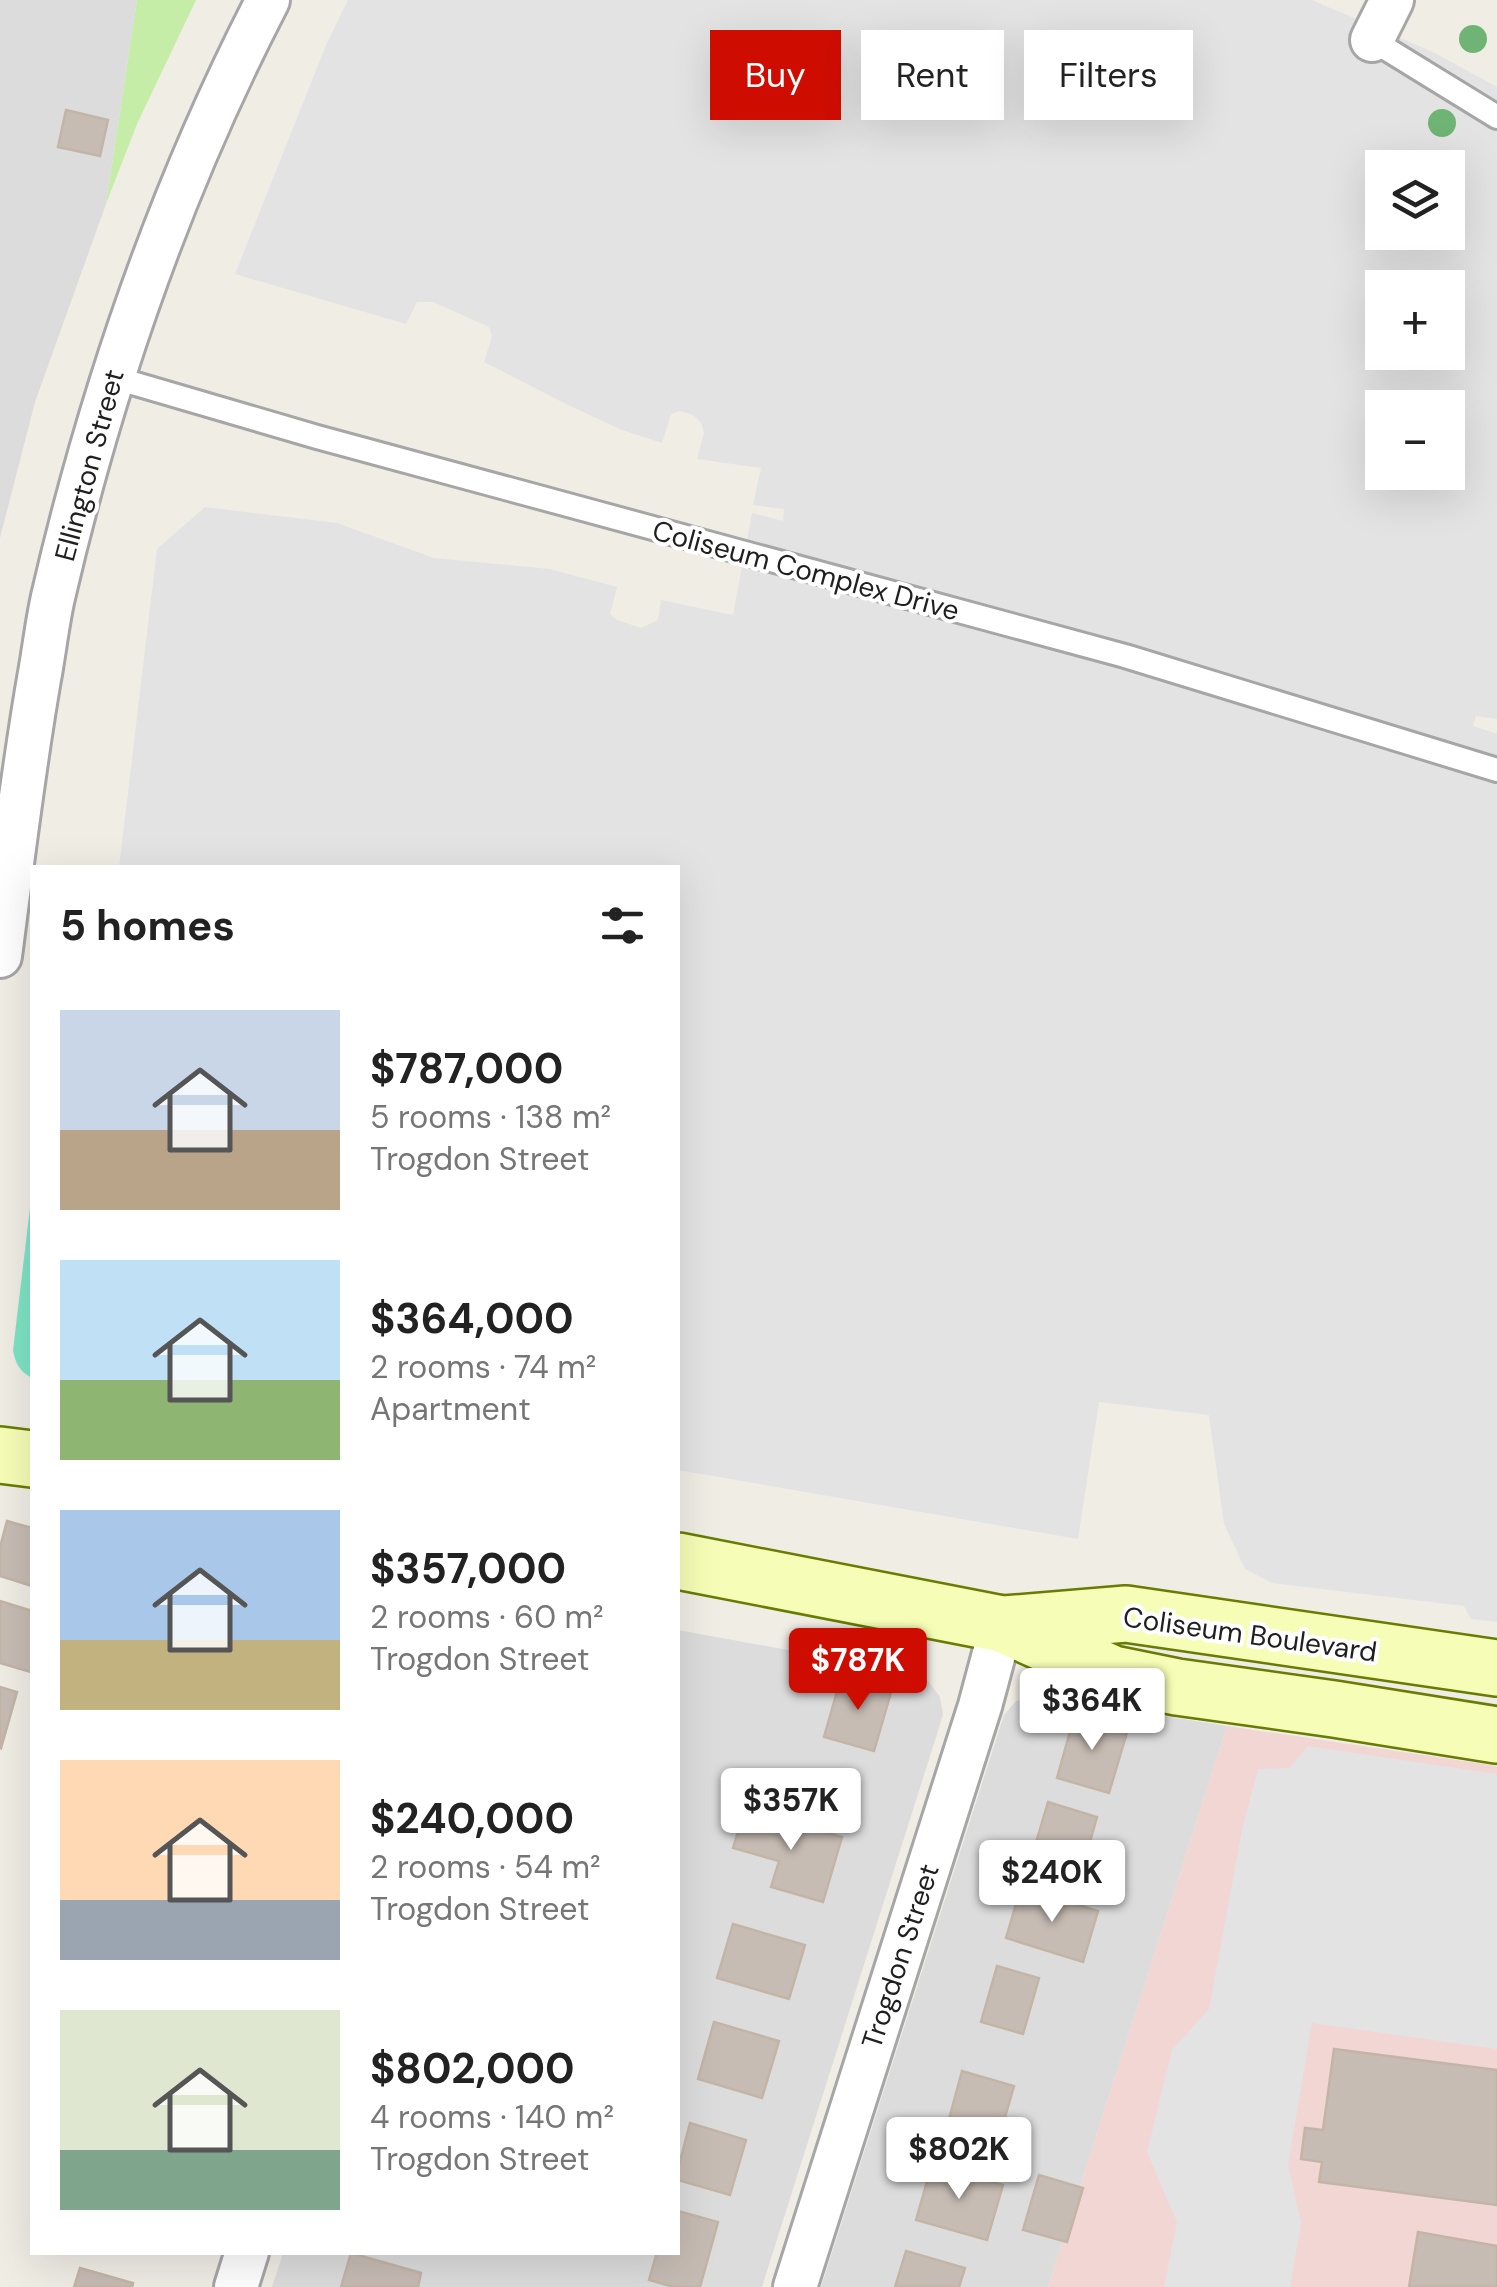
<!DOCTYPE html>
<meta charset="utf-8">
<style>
body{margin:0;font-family:"DM Sans",sans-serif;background:#f6f6f6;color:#222;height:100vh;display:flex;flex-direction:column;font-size:38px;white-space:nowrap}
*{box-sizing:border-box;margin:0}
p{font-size:32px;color:#767676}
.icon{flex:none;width:55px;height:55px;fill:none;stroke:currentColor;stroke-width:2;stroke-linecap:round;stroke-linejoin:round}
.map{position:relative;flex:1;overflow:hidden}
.drawer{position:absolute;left:30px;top:865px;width:650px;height:1390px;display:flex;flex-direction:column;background:#fff;border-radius:0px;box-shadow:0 10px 40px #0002}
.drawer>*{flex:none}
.guide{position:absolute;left:710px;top:30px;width:635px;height:90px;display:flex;gap:20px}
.fabs{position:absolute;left:1365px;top:150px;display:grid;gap:20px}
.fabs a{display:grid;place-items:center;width:100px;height:100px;border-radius:0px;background:#fff;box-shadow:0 10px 40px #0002;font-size:50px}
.price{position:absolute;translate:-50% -85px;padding:0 22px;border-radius:10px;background:#fff;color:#222;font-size:32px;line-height:65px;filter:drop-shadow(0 2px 5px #0008)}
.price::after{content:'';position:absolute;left:50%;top:60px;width:30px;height:22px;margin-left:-15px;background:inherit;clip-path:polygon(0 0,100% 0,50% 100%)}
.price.on{background:#ce0d00;color:#fff}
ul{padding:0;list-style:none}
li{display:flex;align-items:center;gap:30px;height:250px;padding:0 30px}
li span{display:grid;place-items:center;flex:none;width:280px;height:200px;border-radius:0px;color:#555}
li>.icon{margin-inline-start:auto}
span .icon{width:120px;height:120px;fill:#fffc;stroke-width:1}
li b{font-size:42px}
h2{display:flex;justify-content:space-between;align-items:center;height:120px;padding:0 30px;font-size:42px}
.chip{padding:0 35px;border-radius:0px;background:#fff;box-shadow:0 10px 40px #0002;font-size:35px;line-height:90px}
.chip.on{background:#ce0d00;color:#fff}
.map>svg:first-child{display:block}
</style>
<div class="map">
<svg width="1497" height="2287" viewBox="0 0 1497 2287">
<rect width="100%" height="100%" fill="#f0ede5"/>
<path fill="#dddcdc" d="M0,0H137L106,204L35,402L0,538Z
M678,1630L909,1672L928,1681L940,1697L943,1715L762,2287H272L283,2253L678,2252Z
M1032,1695L1227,1726L1048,2287H821L1004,1715L1015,1702Z"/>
<path fill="#f2d6d3" d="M1227,1726L1497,1766V2287H1048Z"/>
<path fill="#c6eda8" d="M137,0H196L137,124L106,204Z"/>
<path fill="#7ee4c3" d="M32,1191V1378C20,1372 15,1363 13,1350Z"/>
<path fill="#e3e3e3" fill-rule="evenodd" d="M348,0H1312L1433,52L1497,87V719L1476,716L1473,726L1497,734V1622L1471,1619L1464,1606L1272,1583L1245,1569L1224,1524L1209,1415L1099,1402L1078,1539L678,1470V868H119L157,549L205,507L337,523L434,558L549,569L617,587L610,614L617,620L641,628L658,620L661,600L733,615L752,513L783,521L784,509L753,505L761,468L697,459L704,433L701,423L693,415L680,411L671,414L662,443L622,430L570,406L484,362L492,336L489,327L433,302H417L406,324L235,274L326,45ZM1382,168H1448V232H1382ZM1382,288H1448V352H1382ZM1382,408H1448V472H1382Z
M1308,1746L1497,1774V2049L1312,2023L1288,2165L1301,2223L1290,2287H1164L1177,2222L1147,2152L1172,2050L1209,2009L1242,1830L1258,1769L1289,1768Z"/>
<path fill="#c6bcb4" stroke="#c3b5a6" stroke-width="2.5" d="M66,110L108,120L100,156L58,147Z
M7,1521L32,1528V1586L0,1576V1547Z
M0,1601L32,1611L31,1672L0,1663Z
M842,1674L892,1689L874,1751L824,1737Z
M0,1687L17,1692L1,1748L0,1747Z
M1075,1714L1128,1729L1109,1793L1057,1778Z
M1048,1802L1097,1817L1080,1877L1030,1863Z
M745,1809L842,1837L823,1902L771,1887L779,1861L733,1848Z
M1021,1887L1098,1911L1083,1962L1006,1938Z
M733,1924L805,1945L789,1999L717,1978Z
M997,1966L1039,1978L1023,2034L981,2022Z
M714,2022L779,2041L762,2098L698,2079Z
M1334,2049L1497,2070V2205L1319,2182L1322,2162L1301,2159L1305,2128L1323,2130Z
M962,2071L1014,2086L999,2138L948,2123Z
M690,2123L746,2140L730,2195L678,2180V2169Z
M932,2164L1003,2185L987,2240L916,2220Z
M1039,2175L1083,2188L1067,2242L1023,2230Z
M678,2211L718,2222L700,2287H674L649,2280L657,2252H678Z
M1418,2232L1497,2246V2287H1409Z
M906,2251L965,2268L959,2287H895Z
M351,2253L421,2273L418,2287H341Z
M80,2268L133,2283L132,2287H74Z"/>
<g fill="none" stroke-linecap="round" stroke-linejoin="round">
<defs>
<path id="service" d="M1372,40L1497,117
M112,377L317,437L1125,656L1497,770"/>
<path id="minor" d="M1372,40L1392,0
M0,956C12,864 23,771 39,679C44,652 47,624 53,597C101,390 170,189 268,0
M236,2287L247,2252
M795,2287L980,1706L1002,1624"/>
<path id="secondary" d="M0,1455L32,1459
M678,1561L1002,1624L1113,1674L1177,1687L1334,1709L1497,1735
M1004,1624L1126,1614L1497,1668"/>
</defs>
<use href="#service" stroke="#a6a6a6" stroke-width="28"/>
<use href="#minor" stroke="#a6a6a6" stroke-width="48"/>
<use href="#secondary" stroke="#677c00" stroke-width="60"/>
<use href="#service" stroke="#fff" stroke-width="22"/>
<use href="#minor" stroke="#fff" stroke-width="42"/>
<use href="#secondary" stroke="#f5fdb6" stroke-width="55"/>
</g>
<g fill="#6fb474">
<circle cx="1473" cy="39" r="14"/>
<circle cx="1442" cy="123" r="14"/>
</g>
<g text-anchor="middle" stroke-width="8" stroke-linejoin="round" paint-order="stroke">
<g font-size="28" fill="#1f1f1f" stroke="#fff">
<text transform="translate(89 465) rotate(-75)" y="10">Ellington Street</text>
<text transform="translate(806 570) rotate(15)" y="10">Coliseum Complex Drive</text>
<text transform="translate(1250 1634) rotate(8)" y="10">Coliseum Boulevard</text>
<text transform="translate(900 1956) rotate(-72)" y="10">Trogdon Street</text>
</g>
</g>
</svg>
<div class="fabs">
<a><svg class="icon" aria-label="layers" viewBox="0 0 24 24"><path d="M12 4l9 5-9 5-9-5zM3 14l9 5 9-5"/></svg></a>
<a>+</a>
<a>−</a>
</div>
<b class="price on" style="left:858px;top:1713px">$787K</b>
<b class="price" style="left:1092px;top:1753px">$364K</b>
<b class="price" style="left:791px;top:1853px">$357K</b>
<b class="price" style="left:1052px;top:1925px">$240K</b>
<b class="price" style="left:959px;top:2202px">$802K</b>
<div class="guide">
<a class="chip on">Buy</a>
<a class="chip">Rent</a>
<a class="chip">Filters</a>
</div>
<section class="drawer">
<h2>5 homes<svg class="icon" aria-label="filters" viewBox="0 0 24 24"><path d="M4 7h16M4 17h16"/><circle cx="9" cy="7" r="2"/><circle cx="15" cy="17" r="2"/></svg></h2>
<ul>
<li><span style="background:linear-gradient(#c9d6e8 60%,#b9a48a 0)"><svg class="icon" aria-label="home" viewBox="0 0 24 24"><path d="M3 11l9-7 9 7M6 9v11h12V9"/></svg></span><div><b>$787,000</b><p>5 rooms · 138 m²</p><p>Trogdon Street</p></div></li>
<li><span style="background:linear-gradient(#bfe0f5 60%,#8fb573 0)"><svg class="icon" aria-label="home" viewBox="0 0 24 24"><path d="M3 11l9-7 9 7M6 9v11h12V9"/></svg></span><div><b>$364,000</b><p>2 rooms · 74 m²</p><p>Apartment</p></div></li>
<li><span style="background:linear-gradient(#a9c7e8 65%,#c2b280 0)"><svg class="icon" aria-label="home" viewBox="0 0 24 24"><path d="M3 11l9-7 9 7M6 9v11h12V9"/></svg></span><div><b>$357,000</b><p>2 rooms · 60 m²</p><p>Trogdon Street</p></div></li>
<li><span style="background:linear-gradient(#ffd9b3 70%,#9aa5b1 0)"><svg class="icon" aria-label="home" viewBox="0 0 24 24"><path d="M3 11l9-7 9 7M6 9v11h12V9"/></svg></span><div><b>$240,000</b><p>2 rooms · 54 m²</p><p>Trogdon Street</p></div></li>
<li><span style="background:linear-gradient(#dfe7d0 70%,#7fa58c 0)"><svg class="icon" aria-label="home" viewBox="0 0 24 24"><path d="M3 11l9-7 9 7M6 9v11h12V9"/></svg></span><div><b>$802,000</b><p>4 rooms · 140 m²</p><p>Trogdon Street</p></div></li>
</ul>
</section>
</div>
